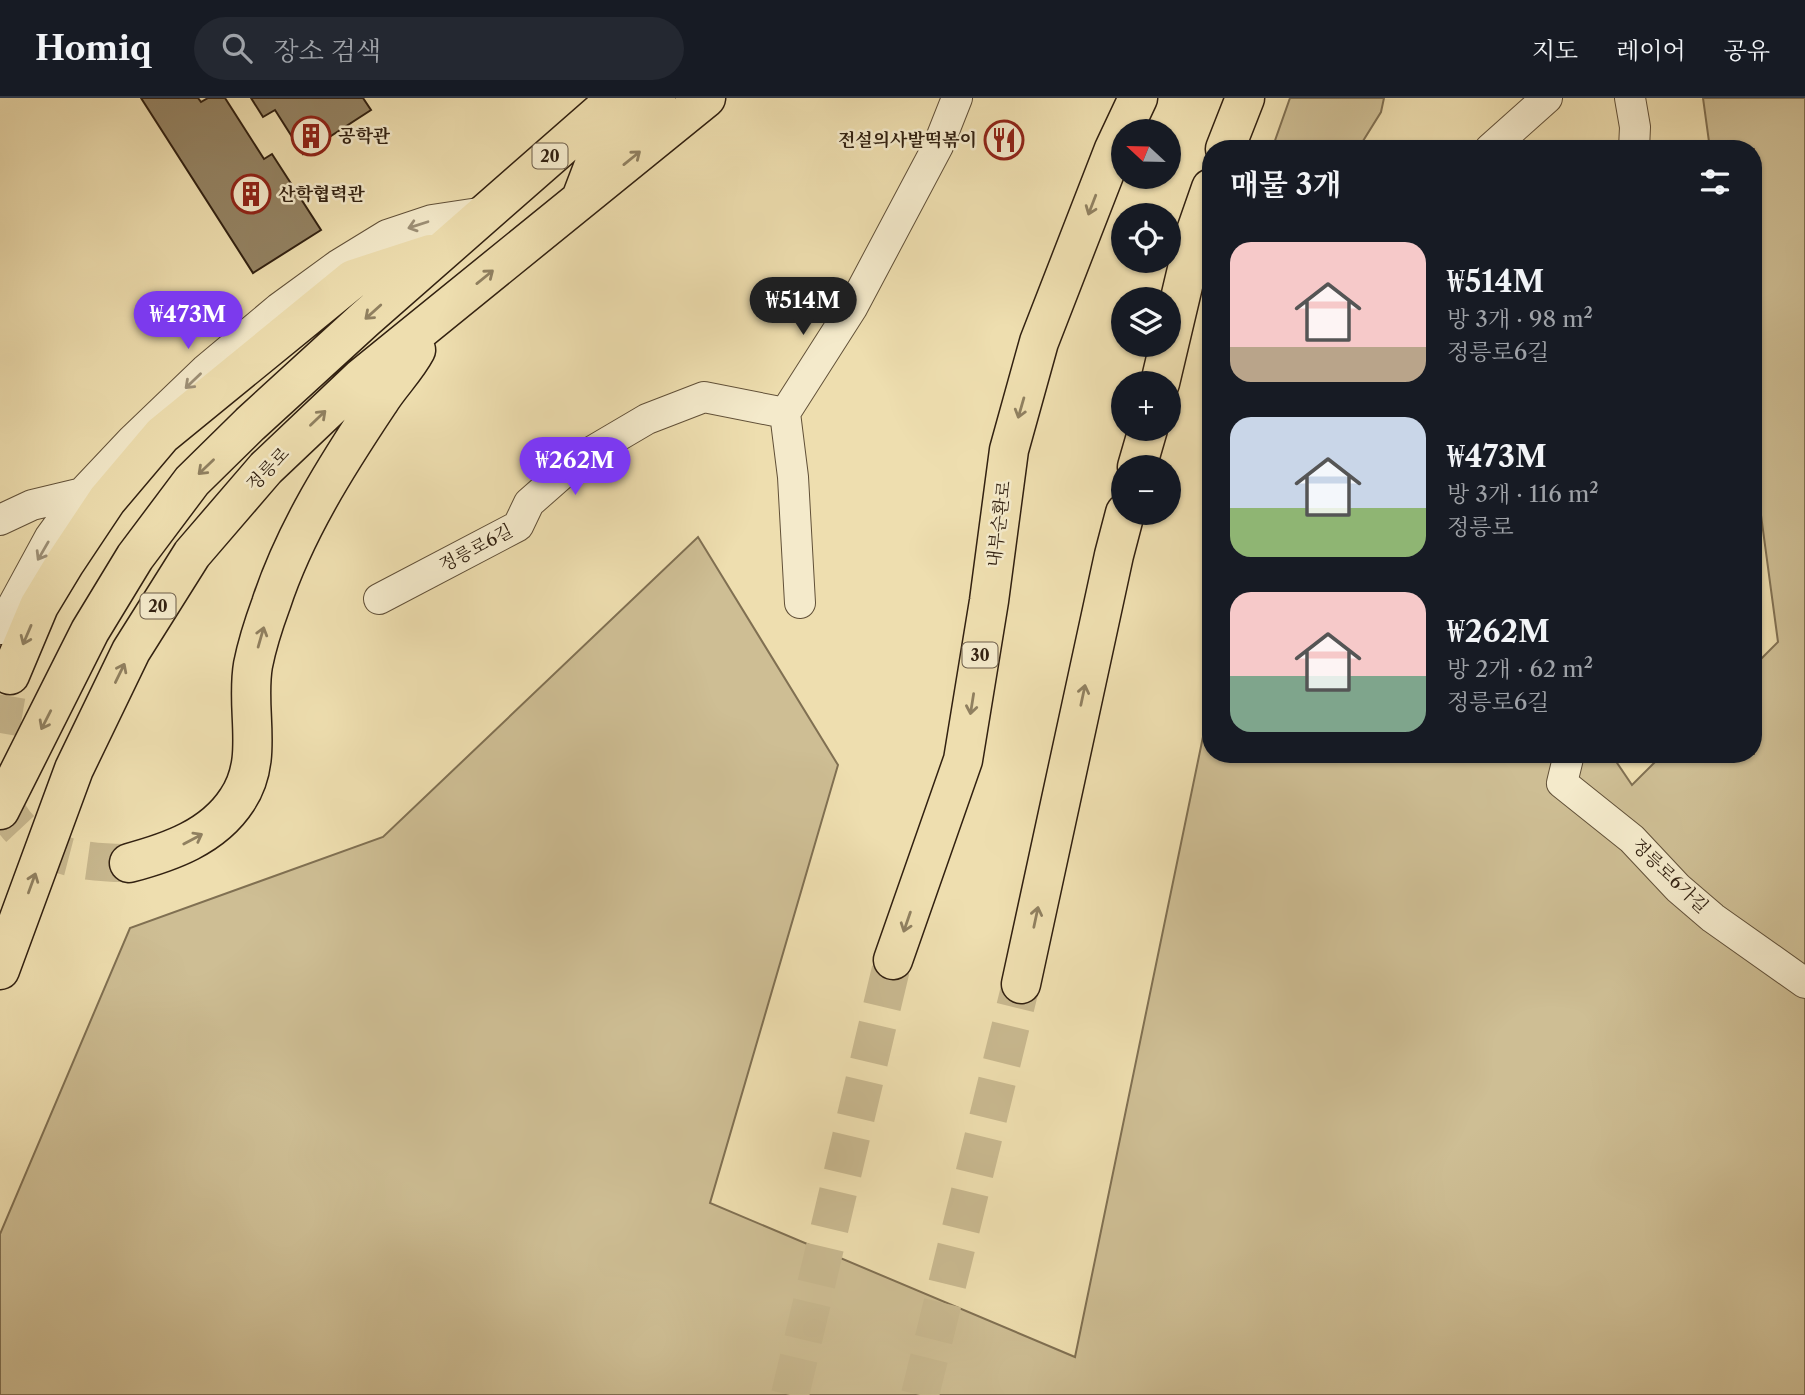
<!DOCTYPE html>
<html lang="ko">
<meta charset="utf-8">
<style>
body{margin:0;font-family:"Libre Caslon Text","Noto Serif KR",serif;background:#242831;color:#f1f3f6;height:100vh;display:flex;flex-direction:column;font-size:26px;white-space:nowrap}
*{box-sizing:border-box;margin:0}
p{font-size:23px;color:#9ea1a6}
.icon{flex:none;width:38px;height:38px;fill:none;stroke:currentColor;stroke-width:2;stroke-linecap:round;stroke-linejoin:round}
.map{position:relative;flex:1;overflow:hidden}
.sheet{position:absolute;left:1202px;top:42px;width:560px;height:623px;display:flex;flex-direction:column;background:#171b24;border-radius:28px;box-shadow:0 2px 5px #0004}
.sheet>*{flex:none}
.needle{width:46px;rotate:292deg}
.tools{position:absolute;left:1111px;top:21px;display:grid;gap:14px}
.tools a{display:grid;place-items:center;width:70px;height:70px;border-radius:50%;background:#171b24;box-shadow:0 2px 5px #0004;font-size:35px}
.price{position:absolute;translate:-50% -60px;padding:0 16px;border-radius:24px;background:#7c3aed;color:#fff;font-size:23px;line-height:46px;filter:drop-shadow(0 2px 4px #0008)}
.price::after{content:'';position:absolute;left:50%;top:42px;width:21px;height:16px;margin-left:-10px;background:inherit;clip-path:polygon(0 0,100% 0,50% 100%)}
.price.active{background:#222;color:#fff}
ul{padding:0;list-style:none}
li{display:flex;align-items:center;gap:21px;height:175px;padding:0 28px}
li span{display:grid;place-items:center;flex:none;width:196px;height:140px;border-radius:21px;color:#555}
li>.icon{margin-inline-start:auto}
span .icon{width:84px;height:84px;fill:#fffc;stroke-width:1}
li b{font-size:30px}
h2{display:flex;justify-content:space-between;align-items:center;height:84px;padding:0 28px;font-size:30px}
header{display:flex;align-items:center;gap:42px;box-sizing:border-box;height:98px;padding:0 35px;background:#171b24;border-bottom:2px solid #363941}
header strong{font-size:33px}
nav{display:flex;gap:38px;margin-inline-start:auto;font-size:24px}
.search{width:490px;height:63px;background:#242831;display:flex;align-items:center;gap:18px;box-sizing:border-box;padding:0 24px;border-radius:38px;color:#9ea1a6;font-size:26px}
.map>svg:first-child{display:block}
</style>
<header>
<strong>Homiq</strong>
<div class="search"><svg class="icon" aria-label="search" viewBox="0 0 24 24"><circle cx="10" cy="10" r="6"/><path d="M15 15l6 6"/></svg>장소 검색</div>
<nav><a>지도</a><a>레이어</a><a>공유</a></nav>
</header>
<div class="map">
<svg width="1805" height="1297" viewBox="0 0 1805 1297">
<rect width="100%" height="100%" fill="#eedeaf"/>
<filter id="stains"><feTurbulence type="fractalNoise" baseFrequency=".00286" numOctaves="4"/><feColorMatrix values="0 0 0 0 .2 0 0 0 0 .09 0 0 0 0 .02 0 0 0 .5 -.17"/></filter>
<radialGradient id="worn" r=".72"><stop offset=".6" stop-color="#630" stop-opacity="0"/><stop offset="1" stop-color="#630" stop-opacity=".3"/></radialGradient>
<path fill="#cebe94" stroke="#807052" stroke-width="2" d="M1290,0H1384L1381,14L1358,51H1272Z
M1703,0H1805V1297H0V1136L130,830L383,739L698,439L838,667L710,1105L1075,1259L1211,600V656H1611L1632,687L1663,656H1754V568L1778,544L1754,365V51H1710Z"/>
<path fill="#948363" stroke="#322111" stroke-width="2" d="M141,0H198L201,4L208,0H225L264,61L272,56L321,132L253,175Z
M251,0H363L371,12L303,56L275,12L263,19Z"/>
<g fill="none" stroke-linecap="round" stroke-linejoin="round">
<path stroke="#c8b88f" stroke-width="38" stroke-dasharray="38 19" stroke-linecap="butt" d="M0,635L10,577
M0,699C24,756 73,765 129,765"/>
<path stroke="#c8b88f" stroke-width="38" stroke-dasharray="38 19" stroke-linecap="butt" d="M790,1297L893,862
M920,1297L1021,886"/>
<defs>
<path id="street" d="M1630,0L1635,29L1634,51
M1490,51L1547,0
M0,422L32,407L82,395
M379,501L518,428L529,405L579,361L647,321L704,299L785,315
M800,505L793,379L785,315L852,210L938,48L957,0
M0,531L50,439L82,395L132,342L205,272L279,210L338,167L387,137L432,122L485,114
M1569,656L1562,685L1632,741L1678,790L1713,820L1805,885"/>
<path id="primary" d="M582,98L598,56L610,37L656,0
M10,577L39,508L65,465L107,402L162,337L353,181L430,156
M0,712L90,533L135,459L192,383L250,326L365,221L617,0
M129,765C170,754 213,739 237,702C265,661 245,613 253,567C257,547 264,525 271,506C295,433 337,367 379,304C390,286 406,271 416,252
M0,872L74,671L131,553L192,456L266,370L361,280L706,0"/>
<path id="highway" d="M1225,51L1245,0
M1160,285L1196,133L1211,90
M1137,369L1148,331
M893,862L963,662L989,503L1009,352L1039,244L1114,51L1138,0
M1021,886L1114,457L1125,415"/>
</defs>
<use href="#street" stroke="#615038" stroke-width="32"/>
<use href="#primary" stroke="#322111" stroke-width="41"/>
<use href="#highway" stroke="#322111" stroke-width="41"/>
<use href="#street" stroke="#f4eacb" stroke-width="30"/>
<use href="#primary" stroke="#eedeaf" stroke-width="38"/>
<use href="#highway" stroke="#eedeaf" stroke-width="38"/>
</g>
<defs><path id="oneway-shaft" d="M-6 0H5M1.5-3L5.5 0L1.5 3" fill="none" stroke-width="1.6" stroke-linecap="round" stroke-linejoin="round" transform="scale(1.75)"/></defs>
<g stroke="#908060">
<use href="#oneway-shaft" transform="translate(632 60) rotate(-39)"/>
<use href="#oneway-shaft" transform="translate(1092 107) rotate(111)"/>
<use href="#oneway-shaft" transform="translate(485 179) rotate(-39)"/>
<use href="#oneway-shaft" transform="translate(373 214) rotate(138)"/>
<use href="#oneway-shaft" transform="translate(1021 310) rotate(106)"/>
<use href="#oneway-shaft" transform="translate(318 320) rotate(-44)"/>
<use href="#oneway-shaft" transform="translate(206 369) rotate(136)"/>
<use href="#oneway-shaft" transform="translate(27 537) rotate(113)"/>
<use href="#oneway-shaft" transform="translate(261 539) rotate(-74)"/>
<use href="#oneway-shaft" transform="translate(120 575) rotate(-64)"/>
<use href="#oneway-shaft" transform="translate(1083 597) rotate(-78)"/>
<use href="#oneway-shaft" transform="translate(972 606) rotate(99)"/>
<use href="#oneway-shaft" transform="translate(46 622) rotate(117)"/>
<use href="#oneway-shaft" transform="translate(193 741) rotate(-28)"/>
<use href="#oneway-shaft" transform="translate(32 785) rotate(-70)"/>
<use href="#oneway-shaft" transform="translate(1036 819) rotate(-78)"/>
<use href="#oneway-shaft" transform="translate(907 824) rotate(109)"/>
</g>
<g stroke="#9d9077">
<use href="#oneway-shaft" transform="translate(418 127) rotate(162)"/>
<use href="#oneway-shaft" transform="translate(193 283) rotate(136)"/>
<use href="#oneway-shaft" transform="translate(43 453) rotate(120)"/>
</g>
<defs>
<symbol id="building-ring" viewBox="-11 -11 22 22"><circle r="9.5" fill="#f4eacb" stroke="#8f2418" stroke-width="1.5"/><path d="M-4-6H4V6H1V3H-1V6H-4ZM-2.5-4.3h1.7v1.8h-1.7ZM.8-4.3h1.7v1.8H.8ZM-2.5-1h1.7V.8h-1.7ZM.8-1h1.7V.8H.8Z" fill="#8f2418"/></symbol>
<symbol id="restaurant-ring" viewBox="-11 -11 22 22"><circle r="9.5" fill="#f4eacb" stroke="#8f2418" stroke-width="1.5"/><path d="M-5-6h1v4h1v-4h1v4h1v-4h1v5L-1.5 .5V6h-2V.5L-5-1ZM5-6V6H3V1.5H1.5Q1.5-4 5-6Z" fill="#8f2418"/></symbol>
</defs>
<g fill-rule="evenodd">
<use href="#building-ring" x="289" y="16" width="44" height="44"/>
<use href="#restaurant-ring" x="982" y="20" width="44" height="44"/>
<use href="#building-ring" x="229" y="74" width="44" height="44"/>
</g>
<g text-anchor="middle" stroke-width="5" stroke-linejoin="round" paint-order="stroke">
<g fill="#f4eacb" stroke="#6c5d49" stroke-width="2">
<rect x="532.5" y="45.5" width="35" height="25" rx="5"/>
<rect x="140.5" y="495.5" width="35" height="25" rx="5"/>
<rect x="962.5" y="544.5" width="35" height="25" rx="5"/>
</g>
<g font-size="16" font-weight="bold" fill="#322111">
<text x="550" y="64">20</text>
<text x="158" y="514">20</text>
<text x="980" y="563">30</text>
</g>
<g font-size="18" font-weight="bold" fill="#322111" stroke="#f4eacb" text-anchor="start">
<text x="338" y="44">공학관</text>
<text x="977" y="48" text-anchor="end">전설의사발떡볶이</text>
<text x="278" y="102">산학협력관</text>
</g>
<g font-size="18" fill="#322111" stroke="#f4eacb">
<text transform="translate(268 371) rotate(-46)" y="6">정릉로</text>
<text transform="translate(999 426) rotate(-83)" y="6">내부순환로</text>
<text transform="translate(476 450) rotate(-28)" y="6">정릉로6길</text>
<text transform="translate(1670 778) rotate(44)" y="6">정릉로6가길</text>
</g>
</g>
<rect width="100%" height="100%" filter="url(#stains)"/>
<rect width="100%" height="100%" fill="url(#worn)"/>
</svg>
<div class="tools">
<a><svg class="needle" viewBox="-14 -14 28 28"><path d="M0-13l5 13h-10z" fill="#e53935"/><path d="M0 13l5-13h-10z" fill="#9ea1a6"/></svg></a>
<a><svg class="icon" aria-label="locate" viewBox="0 0 24 24"><circle cx="12" cy="12" r="6"/><path d="M12 2v4M12 18v4M2 12h4M18 12h4"/></svg></a>
<a><svg class="icon" aria-label="layers" viewBox="0 0 24 24"><path d="M12 4l9 5-9 5-9-5zM3 14l9 5 9-5"/></svg></a>
<a>+</a>
<a>−</a>
</div>
<b class="price active" style="left:803px;top:239px">₩514M</b>
<b class="price" style="left:188px;top:253px">₩473M</b>
<b class="price" style="left:575px;top:399px">₩262M</b>
<section class="sheet">
<h2>매물 3개<svg class="icon" aria-label="filters" viewBox="0 0 24 24"><path d="M4 7h16M4 17h16"/><circle cx="9" cy="7" r="2"/><circle cx="15" cy="17" r="2"/></svg></h2>
<ul>
<li><span style="background:linear-gradient(#f6c9c9 75%,#b9a48a 0)"><svg class="icon" aria-label="home" viewBox="0 0 24 24"><path d="M3 11l9-7 9 7M6 9v11h12V9"/></svg></span><div><b>₩514M</b><p>방 3개 · 98 m²</p><p>정릉로6길</p></div></li>
<li><span style="background:linear-gradient(#c9d6e8 65%,#8fb573 0)"><svg class="icon" aria-label="home" viewBox="0 0 24 24"><path d="M3 11l9-7 9 7M6 9v11h12V9"/></svg></span><div><b>₩473M</b><p>방 3개 · 116 m²</p><p>정릉로</p></div></li>
<li><span style="background:linear-gradient(#f6c9c9 60%,#7fa58c 0)"><svg class="icon" aria-label="home" viewBox="0 0 24 24"><path d="M3 11l9-7 9 7M6 9v11h12V9"/></svg></span><div><b>₩262M</b><p>방 2개 · 62 m²</p><p>정릉로6길</p></div></li>
</ul>
</section>
</div>
